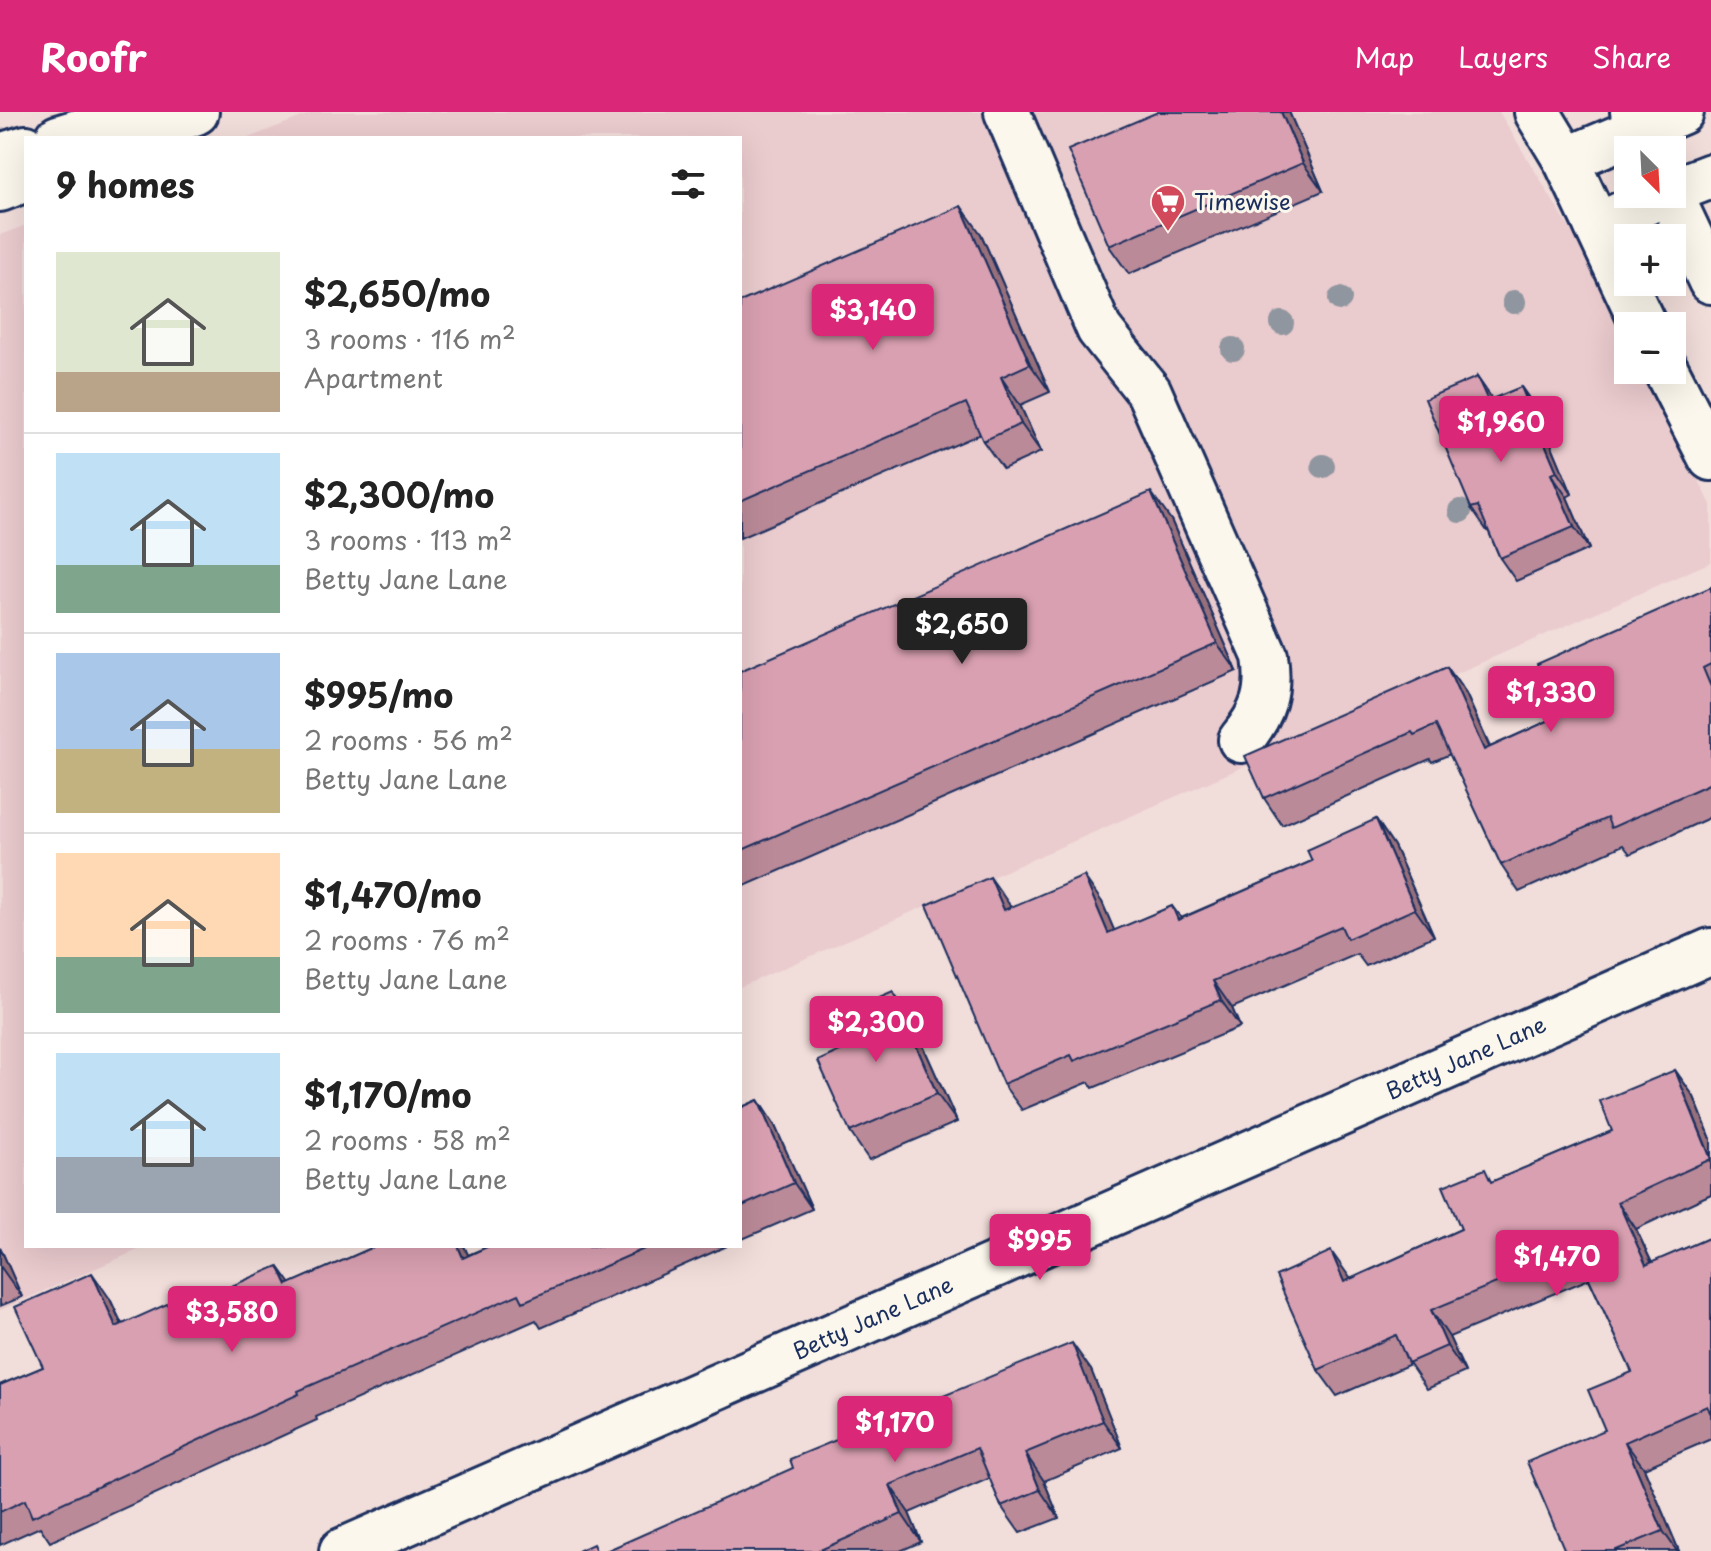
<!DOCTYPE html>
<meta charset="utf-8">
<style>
body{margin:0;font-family:"Playpen Sans",sans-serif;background:#f6f6f6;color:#222;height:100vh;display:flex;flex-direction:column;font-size:30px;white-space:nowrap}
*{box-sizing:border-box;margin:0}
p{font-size:26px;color:#767676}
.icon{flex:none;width:44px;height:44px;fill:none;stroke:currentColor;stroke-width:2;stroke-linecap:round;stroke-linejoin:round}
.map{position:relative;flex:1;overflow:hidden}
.sheet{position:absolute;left:24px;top:24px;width:718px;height:1112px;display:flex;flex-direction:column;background:#fff;border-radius:0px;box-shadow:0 8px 32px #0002}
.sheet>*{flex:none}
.needle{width:52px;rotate:156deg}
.buttons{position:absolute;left:1614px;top:24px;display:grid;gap:16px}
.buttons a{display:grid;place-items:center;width:72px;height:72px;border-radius:0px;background:#fff;box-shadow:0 8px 32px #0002;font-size:40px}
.price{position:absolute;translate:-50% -68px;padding:0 18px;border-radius:8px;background:#db2777;color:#fff;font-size:26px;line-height:52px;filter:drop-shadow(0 2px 4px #0008)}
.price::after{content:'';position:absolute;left:50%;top:48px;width:24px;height:18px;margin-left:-12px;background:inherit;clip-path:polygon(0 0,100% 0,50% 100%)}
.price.current{background:#222;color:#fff}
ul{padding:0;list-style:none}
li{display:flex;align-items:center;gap:24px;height:200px;padding:0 32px}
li+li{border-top:2px solid #e0e0e0}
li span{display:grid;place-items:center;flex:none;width:224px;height:160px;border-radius:0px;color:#555}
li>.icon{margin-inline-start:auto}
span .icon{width:96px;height:96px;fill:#fffc;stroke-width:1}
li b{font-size:34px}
h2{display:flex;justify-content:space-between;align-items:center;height:96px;padding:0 32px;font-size:34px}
header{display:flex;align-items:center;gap:48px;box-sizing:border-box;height:112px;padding:0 40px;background:#db2777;color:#fff}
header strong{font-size:38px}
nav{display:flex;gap:44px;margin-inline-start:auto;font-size:28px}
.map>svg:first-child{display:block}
</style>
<header>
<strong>Roofr</strong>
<nav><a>Map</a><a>Layers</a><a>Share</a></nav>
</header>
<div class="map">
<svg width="1711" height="1439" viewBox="0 0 1711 1439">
<rect width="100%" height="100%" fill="#f1ddda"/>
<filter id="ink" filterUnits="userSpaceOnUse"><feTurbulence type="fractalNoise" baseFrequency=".0125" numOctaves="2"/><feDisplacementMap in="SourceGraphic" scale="16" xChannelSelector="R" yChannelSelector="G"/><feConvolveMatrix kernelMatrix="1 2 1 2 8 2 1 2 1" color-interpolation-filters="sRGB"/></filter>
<g filter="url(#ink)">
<path fill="#eacbce" d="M315,0H1499L1599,165L1628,224V258H1645L1711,393V450L740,875V26H248Z
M26,113V1134H147L0,1198V123Z"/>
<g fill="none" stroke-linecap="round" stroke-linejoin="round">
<defs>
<path id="minor" d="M1007,0L1099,217L1149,280L1265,544C1270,580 1264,600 1241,628
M1566,48L1681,0
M1672,79L1711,64
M1597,114L1664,82
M342,1439L1711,839"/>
<path id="major" d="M1537,0L1566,48L1644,214
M1633,0L1650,38
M130,26L196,0
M0,77L26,67
M1670,82L1711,169
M1666,258L1711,346"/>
<path id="highway" d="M58,26L143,0
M0,44L26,36"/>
</defs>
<use href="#minor" stroke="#1b2f5e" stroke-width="50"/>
<use href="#major" stroke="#1b2f5e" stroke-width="50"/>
<use href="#highway" stroke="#1b2f5e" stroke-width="50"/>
<use href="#minor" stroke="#fbf7ec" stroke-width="44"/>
<use href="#major" stroke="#fbf7ec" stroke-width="44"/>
<use href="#highway" stroke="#fbf7ec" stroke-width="44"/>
</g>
<g fill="#90969f">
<circle cx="1340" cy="187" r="12"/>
<circle cx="1514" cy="190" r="12"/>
<circle cx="1282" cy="211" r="12"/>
<circle cx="1233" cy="237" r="12"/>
<circle cx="1323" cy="354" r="12"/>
<circle cx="1460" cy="399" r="12"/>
</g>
<path fill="#bb8a98" stroke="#1b2f5e" stroke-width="2" d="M1158,0H1289L1323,79L1129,162L1109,134Z
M981,122L1050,280L1020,293L1041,340L1003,357L983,329L980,322L740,426V190Z
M1477,265L1492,287L1521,275L1537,298L1572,382L1567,385L1589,437L1516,469L1500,446L1488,418L1487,419L1471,396Z
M1171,408L1237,559L740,776V559Z
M1711,475V705L1630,742L1623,733L1519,780L1501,753L1450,642L1432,650L1430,647L1282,713L1264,686L1447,555L1466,582L1490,635L1561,603Z
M1376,707L1394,734L1434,824L1366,854L1357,842L1232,896L1240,915L1093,976L1089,970L1022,998L1003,972L1009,792L1010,795L1102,790L1114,819L1172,794L1181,806L1312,749Z
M912,909L957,1010L869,1048L850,1020Z
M1675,958L1694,985L1711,1027V1082L1636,1117L1652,1151L1711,1125V1327L1644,1356L1679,1439H1565L1605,1318L1632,1260L1589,1167L1449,1225L1465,1260L1427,1277L1410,1252L1337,1284L1318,1258L1350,1167L1461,1117L1494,1069L1612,1019Z
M758,988L775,1014L812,1097L740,1128V996Z
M376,1134H464L468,1143L489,1134H727L541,1216L536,1208L316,1305L317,1308L50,1430L40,1415L0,1433V1273L43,1255L110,1187L122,1212L192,1191L290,1172Z
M0,1135L22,1185L0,1194Z
M1091,1258L1122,1336L1044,1369L1059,1406L1020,1421L1001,1394L990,1366L909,1401L921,1430L900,1439H606Z"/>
<path fill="#98707c" stroke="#1b2f5e" stroke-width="2" d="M1281,0H1289L1323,79L1303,51Z
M961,94L981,122L1050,280L1030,252Z
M1001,265L1020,293L1041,340L1021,312Z
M1477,265L1493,288L1488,289Z
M1521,275L1537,298L1572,382L1557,360Z
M1551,362L1567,385L1589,437L1574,415Z
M1151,380L1171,408L1237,559L1217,531Z
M1447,555L1466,582L1502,664L1484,638Z
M1376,707L1394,734L1434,824L1415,797Z
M1084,764L1102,790L1127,848L1108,821Z
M990,765L1009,792L1023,824L1004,798Z
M1213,869L1232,896L1240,915L1221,888Z
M893,880L912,909L957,1010L937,982Z
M1675,958L1694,985L1711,1027V1046Z
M758,988L775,1014L812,1097L794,1071Z
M1618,1090L1636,1117L1665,1180L1646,1153Z
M458,1134H464L481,1171L463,1146Z
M0,1135L22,1185L0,1154Z
M1331,1139L1350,1166L1363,1196L1344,1170Z
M278,1154L296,1179L287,1173Z
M92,1161L110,1187L134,1240L116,1215Z
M1431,1198L1449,1225L1465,1260L1447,1234Z
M1072,1231L1091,1258L1122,1336L1103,1309Z
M1625,1330L1644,1356L1679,1439H1677L1663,1419Z
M1025,1341L1044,1369L1059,1406L1040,1378Z
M890,1373L909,1401L921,1430L902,1402Z"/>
<path fill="#d9a0b1" stroke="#1b2f5e" stroke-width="2" d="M1158,0H1281L1303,51L1109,134L1068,38Z
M961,94L1030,252L1001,265L1021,312L983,329L966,291L740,389V190Z
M1477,265L1488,289L1521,275L1557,360L1551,362L1574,415L1500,446L1478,394L1471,396L1425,287Z
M1151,380L1217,531L740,739V559Z
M1711,475V552L1703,556L1711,575V671L1611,716L1607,706L1501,753L1436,613L1414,623L1412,620L1264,686L1245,644L1447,555L1484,638L1561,603L1537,552Z
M1376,707L1415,797L1347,827L1341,814L1213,869L1221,888L1074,949L1071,943L1003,972L927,793L990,765L1004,798L1084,764L1108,821L1172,794L1178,808L1312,749L1307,738Z
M893,880L937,982L850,1020L818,949L844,937L831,907Z
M1675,958L1711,1047L1618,1090L1646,1153L1711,1125V1302L1707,1294L1625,1330L1663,1419L1614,1439H1565L1527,1350L1605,1318L1588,1278L1632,1260L1576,1138L1431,1198L1447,1234L1408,1251L1396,1223L1318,1258L1276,1164L1331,1139L1344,1170L1461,1117L1443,1074L1485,1057L1491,1070L1612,1019L1600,989Z
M758,988L794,1071L740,1095V996Z
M376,1134H458L463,1146L489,1134H651L523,1190L519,1182L298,1279L299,1282L32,1405L25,1388L0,1400V1273L43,1255L15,1195L92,1161L116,1215L187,1183L190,1192L278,1154L287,1173Z
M1072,1231L1103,1309L1025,1341L1040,1378L1001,1394L977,1336L890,1373L902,1402L818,1439H606L793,1356L790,1347Z
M593,1432L596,1439H578Z"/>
</g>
<defs>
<symbol id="supermarket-pin" viewBox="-11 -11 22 30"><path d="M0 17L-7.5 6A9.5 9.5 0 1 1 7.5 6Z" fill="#d1495b" stroke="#fbf7ec"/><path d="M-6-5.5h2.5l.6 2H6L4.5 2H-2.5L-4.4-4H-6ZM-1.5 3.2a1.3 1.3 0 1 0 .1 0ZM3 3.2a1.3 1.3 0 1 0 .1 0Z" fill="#fff"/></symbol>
</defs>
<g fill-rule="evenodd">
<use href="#supermarket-pin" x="1148" y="70" width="40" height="54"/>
</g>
<g text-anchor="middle" stroke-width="6" stroke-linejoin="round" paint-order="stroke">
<g font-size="22" fill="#1b2f5e" stroke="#fbf7ec" text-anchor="start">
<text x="1194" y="98">Timewise</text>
</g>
<g font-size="22" fill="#1b2f5e" stroke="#fbf7ec">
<text transform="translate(1466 946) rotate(-24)" y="8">Betty Jane Lane</text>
<text transform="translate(873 1206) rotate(-24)" y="8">Betty Jane Lane</text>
</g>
</g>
</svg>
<div class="buttons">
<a><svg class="needle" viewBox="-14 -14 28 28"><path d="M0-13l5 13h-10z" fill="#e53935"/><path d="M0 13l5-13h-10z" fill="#767676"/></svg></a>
<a>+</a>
<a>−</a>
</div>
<b class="price" style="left:873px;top:240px">$3,140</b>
<b class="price" style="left:1501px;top:352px">$1,960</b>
<b class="price current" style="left:962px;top:554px">$2,650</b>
<b class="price" style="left:1551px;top:622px">$1,330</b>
<b class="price" style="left:876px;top:952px">$2,300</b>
<b class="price" style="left:1040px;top:1170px">$995</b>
<b class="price" style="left:1557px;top:1186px">$1,470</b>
<b class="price" style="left:232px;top:1242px">$3,580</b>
<b class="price" style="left:895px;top:1352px">$1,170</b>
<section class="sheet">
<h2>9 homes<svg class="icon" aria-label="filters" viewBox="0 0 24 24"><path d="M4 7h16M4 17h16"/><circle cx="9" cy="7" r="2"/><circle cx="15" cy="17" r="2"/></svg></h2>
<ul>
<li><span style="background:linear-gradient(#dfe7d0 75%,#b9a48a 0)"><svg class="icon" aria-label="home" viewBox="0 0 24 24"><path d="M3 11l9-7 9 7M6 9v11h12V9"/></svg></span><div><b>$2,650/mo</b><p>3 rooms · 116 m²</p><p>Apartment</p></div></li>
<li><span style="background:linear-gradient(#bfe0f5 70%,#7fa58c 0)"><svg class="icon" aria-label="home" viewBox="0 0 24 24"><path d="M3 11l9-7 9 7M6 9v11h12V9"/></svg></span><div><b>$2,300/mo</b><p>3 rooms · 113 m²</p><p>Betty Jane Lane</p></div></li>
<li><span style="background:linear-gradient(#a9c7e8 60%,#c2b280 0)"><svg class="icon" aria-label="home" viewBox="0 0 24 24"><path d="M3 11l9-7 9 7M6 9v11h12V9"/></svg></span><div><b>$995/mo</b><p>2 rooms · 56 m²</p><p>Betty Jane Lane</p></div></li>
<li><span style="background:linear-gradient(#ffd9b3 65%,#7fa58c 0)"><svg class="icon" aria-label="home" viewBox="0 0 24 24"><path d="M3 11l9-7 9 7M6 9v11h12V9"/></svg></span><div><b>$1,470/mo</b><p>2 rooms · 76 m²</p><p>Betty Jane Lane</p></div></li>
<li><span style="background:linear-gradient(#bfe0f5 65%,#9aa5b1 0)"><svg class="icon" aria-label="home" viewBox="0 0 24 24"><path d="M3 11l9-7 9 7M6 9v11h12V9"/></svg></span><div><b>$1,170/mo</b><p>2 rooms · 58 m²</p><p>Betty Jane Lane</p></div></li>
</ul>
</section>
</div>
